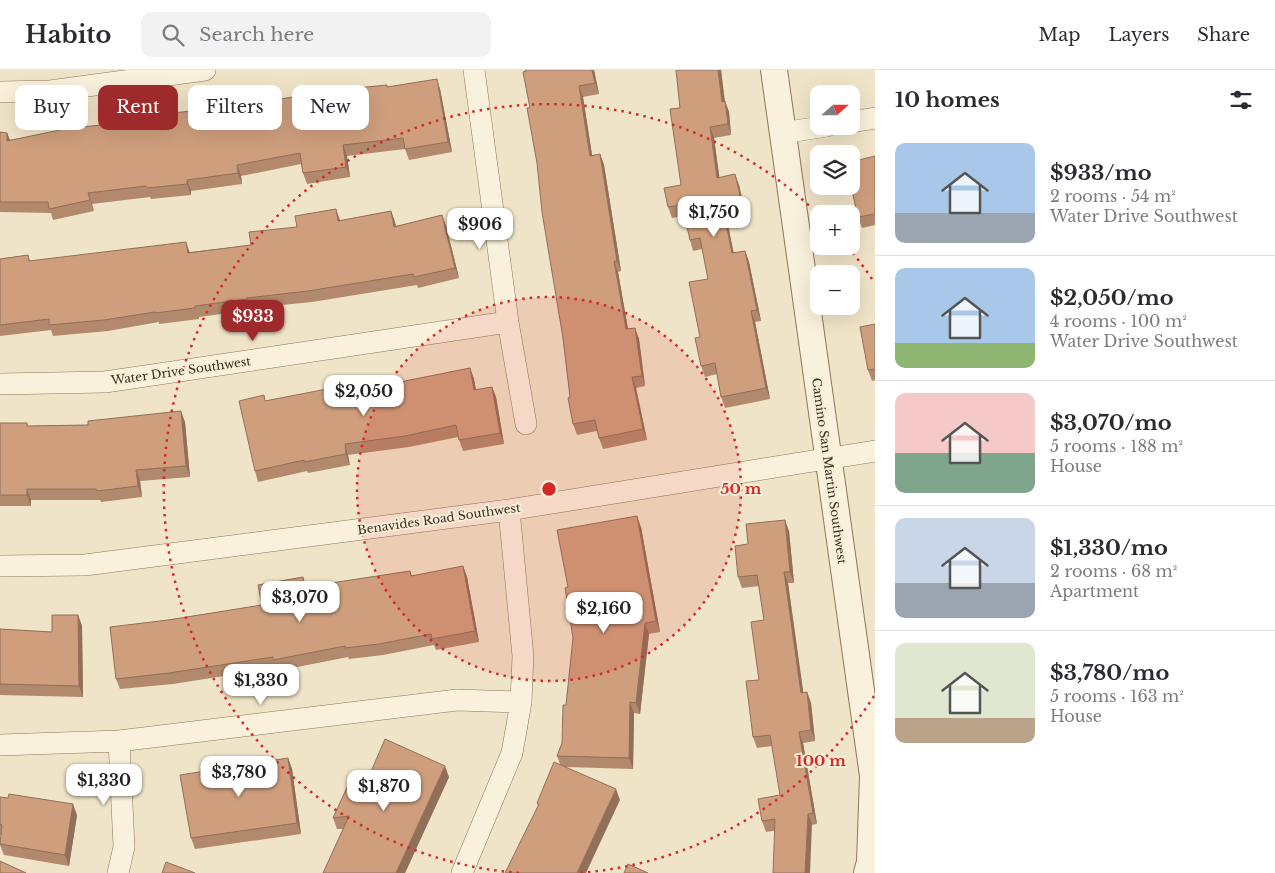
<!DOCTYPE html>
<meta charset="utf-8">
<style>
body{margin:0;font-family:"Libre Baskerville",serif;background:#f2f2f3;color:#2b2b33;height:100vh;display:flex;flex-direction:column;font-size:19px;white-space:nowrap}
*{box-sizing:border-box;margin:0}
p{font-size:16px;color:#7c7c81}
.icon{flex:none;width:28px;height:28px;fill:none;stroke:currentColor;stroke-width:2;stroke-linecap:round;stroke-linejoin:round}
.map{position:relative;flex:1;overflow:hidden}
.details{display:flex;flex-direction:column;background:#fff;width:400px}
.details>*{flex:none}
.guide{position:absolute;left:15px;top:15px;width:475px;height:45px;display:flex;gap:10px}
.needle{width:32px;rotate:69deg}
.buttons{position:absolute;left:810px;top:15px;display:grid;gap:10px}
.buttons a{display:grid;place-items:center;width:50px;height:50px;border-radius:10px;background:#fff;box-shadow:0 5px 20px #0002;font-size:25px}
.price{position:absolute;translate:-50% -42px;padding:0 11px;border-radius:10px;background:#fff;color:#222;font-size:16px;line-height:32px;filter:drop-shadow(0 1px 2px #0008)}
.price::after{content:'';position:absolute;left:50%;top:30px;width:15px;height:11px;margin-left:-8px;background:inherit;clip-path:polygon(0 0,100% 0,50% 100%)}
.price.current{background:#9e2a2b;color:#fff}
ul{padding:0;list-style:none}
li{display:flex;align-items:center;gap:15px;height:125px;padding:0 20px}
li+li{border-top:1px solid #e1e1e2}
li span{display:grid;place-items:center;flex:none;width:140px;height:100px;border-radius:10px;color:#555}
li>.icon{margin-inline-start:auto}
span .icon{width:60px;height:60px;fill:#fffc;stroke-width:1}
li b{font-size:21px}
h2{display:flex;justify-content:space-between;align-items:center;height:60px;padding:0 20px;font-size:21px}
.chip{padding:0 18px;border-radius:10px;background:#fff;box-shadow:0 5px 20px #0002;font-size:18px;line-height:45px}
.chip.current{background:#9e2a2b;color:#fff}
header{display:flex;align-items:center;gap:30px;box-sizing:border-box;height:70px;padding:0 25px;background:#fff;border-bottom:1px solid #e1e1e2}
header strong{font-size:24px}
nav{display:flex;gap:28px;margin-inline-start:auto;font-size:18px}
.search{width:350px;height:45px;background:#f2f2f3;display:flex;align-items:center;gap:12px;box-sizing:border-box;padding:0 18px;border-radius:10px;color:#7c7c81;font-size:19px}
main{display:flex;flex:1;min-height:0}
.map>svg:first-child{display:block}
</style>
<header>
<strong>Habito</strong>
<div class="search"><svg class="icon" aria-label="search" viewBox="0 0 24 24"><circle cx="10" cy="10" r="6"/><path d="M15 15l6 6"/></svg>Search here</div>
<nav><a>Map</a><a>Layers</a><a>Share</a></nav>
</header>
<main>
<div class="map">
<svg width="875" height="803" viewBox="0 0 875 803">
<rect width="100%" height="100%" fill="#f0e4c8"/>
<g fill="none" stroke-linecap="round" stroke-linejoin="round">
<defs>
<path id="minor" d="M474,0L508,252L526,354
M0,22L50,21L205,0
M851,52L875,48
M782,63L827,56
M0,314L105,312L508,252
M0,496L85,495L509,440L875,381
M0,675L119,671L457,630L521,632
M118,803L124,777L119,671
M462,803L512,683L521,632L523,586L509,440"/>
<path id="tertiary" d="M774,0L873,706L870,792L867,803"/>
</defs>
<use href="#minor" stroke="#8d765c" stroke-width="22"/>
<use href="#tertiary" stroke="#8d765c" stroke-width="28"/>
<use href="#minor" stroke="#faf1dc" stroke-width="21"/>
<use href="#tertiary" stroke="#faf1dc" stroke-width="26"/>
</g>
<path fill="#b2896c" d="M525,0H594L599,24L583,27L592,86L600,84L604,95L621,201L618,202L628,259L635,258L639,269L645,316L636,318L647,370L603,379L599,368L597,361L577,365L573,354L563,268Z
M676,0H721L725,31L729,42L731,65L714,68L719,107L739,115L745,141L726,145L733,183L745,181L749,192L761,251L755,252L770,329L725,338L721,327L717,304L705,307L701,296L700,267L708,209L702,179L693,181L690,170L685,146L672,148L668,137L681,115L680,38Z
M388,17L440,19L452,82L409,90L405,79L347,86L350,107L307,114L303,103L301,94L241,106L242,114L191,121V125L151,129L150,127L92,134L94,141L53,150L51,143L0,142V62L7,63L10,70L74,58L154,49Z
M875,86V155L862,158L858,147Z
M391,141L396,156L442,145L446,156L459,208L418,218L417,215L312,232L251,238V240L199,247V249L159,254V252L108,261L53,266L51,260L0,266V189L28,185L30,191L190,182L251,175L297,157L340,151Z
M875,254V310L872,311L868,300Z
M470,298L474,309L476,320L492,317L496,327L504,374L463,381L458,367L409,377L348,385L350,395L308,403L307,401L258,412L255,401L266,331L385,310L386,315Z
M185,352L190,407L140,411L142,427L101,432L100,430H31V436H0V353H27L28,356L88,355Z
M641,457L660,562L649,564L640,644L634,643L633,699L566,697L620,730L538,736L537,733L560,694L557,686L562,673L573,568L568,517Z
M789,461L794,513H788L803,623L807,622L811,633L815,671L803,673L817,754L766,762L762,751L780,725L772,676L757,678L753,667L759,610L764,550L759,516L742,518L738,507L748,474Z
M463,496L467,507L479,572L436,580L434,575L383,585L349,589L348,587L277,601L276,598L173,614L120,619L116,609L168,550L262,535L303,507L306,517L410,501L412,506Z
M78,545L82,556L83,627L0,625V559L52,562Z
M288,688L292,699L301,764L195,779L191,768Z
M449,707L405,803H323L343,759H337L333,748L364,718Z
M0,727L77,745L69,796L4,785L0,775L1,765H0Z"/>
<path fill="#916f58" d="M592,0H594L599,24L595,13Z
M718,0H721L726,43L722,32Z
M437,9L440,19L452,82L448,72Z
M579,16L583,27L594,97L590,86Z
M725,31L729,42L731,65L728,54Z
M710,57L714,68L721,118L717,108Z
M7,63L11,73L7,71Z
M343,75L347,86L350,107L346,97Z
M600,84L604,95L621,201L617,191Z
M237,95L241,106L242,114L238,103Z
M735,104L739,115L745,141L741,130Z
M187,110L191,121V125L187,114Z
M88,123L92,134L94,141L90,130Z
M722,134L726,145L736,194L732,183Z
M336,139L340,150L342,162L338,151Z
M391,141L395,152L398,168L394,157Z
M442,145L446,156L459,208L455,198Z
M186,172L190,183H188Z
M745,181L749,192L761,251L757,240Z
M614,191L618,202L630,270L626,259Z
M751,241L755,252L770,329L766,318Z
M635,258L639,269L645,316L642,306Z
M470,298L474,309L478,331L474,320Z
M632,307L636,318L647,370L643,359Z
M492,317L496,327L504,374L500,363Z
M181,341L185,352L190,407L186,396Z
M345,374L348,385L350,395L346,384Z
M136,400L140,411L142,427L138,416Z
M27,419L31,430V436L27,425Z
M637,446L641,457L660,562L656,551Z
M785,450L789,461L794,513L790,502Z
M463,496L467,507L479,572L475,561Z
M784,502L788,513L805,634L801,623Z
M78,545L82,556L83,627L79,616Z
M645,553L649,564L640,644L636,633Z
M807,622L811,633L815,671L811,660Z
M630,632L634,643L633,699L629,688Z
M799,662L803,673L817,754L813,743Z
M288,688L292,699L301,764L297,753Z
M445,696L449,707L405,803H396Z
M616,719L620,730L586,803H577Z
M73,734L77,745L69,796L65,785Z
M808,744L812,754L810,803H805Z"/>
<path fill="#cf9f7d" stroke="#916f58" d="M525,0H592L595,13L579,16L590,86L600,84L617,191H614L626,259L635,258L642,306L632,307L643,359L599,368L595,350L573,354L568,328L570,327L563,268L542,142L537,93L527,38H530L523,2L526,1Z
M676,0H718L722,32L725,31L728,54L710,57L717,108L735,104L741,130L722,134L732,183L745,181L757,240L751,241L766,318L721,327L715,293L701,296L695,268L700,267L689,212L708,209L700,168L690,170L682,135L668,137L664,118L681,115L670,39L680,38Z
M437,9L448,72L405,79L403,68L343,75L346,97L303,103L300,83L237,95L238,103L187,110V114L147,118L146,116L88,123L90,130L49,139L48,132H0V62L7,63V71L74,57V58L154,49V45L229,37L230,38L280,29L346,19L387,15V17Z
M875,86V144L858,147L851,116V92Z
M336,139L338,151L391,141L394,157L442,145L455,198L414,207L413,204L308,221L247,228V229L195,236V238L155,243V242L104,250L49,255V249L0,255V189L28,185L29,191L186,172L188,183L251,175L249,162L297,157L295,146Z
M875,254V299L868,300L860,257Z
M470,298L474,320L492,317L500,363L459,370L456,355L405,366L345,374L346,384L304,392V390L255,401L239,331L264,325L265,331L327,319L385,310V315Z
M181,341L186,396L136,400L138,416L97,421L96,419H27V425H0V353H27V356L88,355V351Z
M637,446L656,551L645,553L636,633L630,632L629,688L557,686L562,673L563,635H566L573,568L565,518L568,517L557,460Z
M785,450L790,502H784L801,623L807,622L811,660L799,662L813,743L808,744L805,803H773L775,749L762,751L758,729L780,725L770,665L753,667L746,611L759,610L751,552L764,550L757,505L738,507L735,476L748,474L746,454Z
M463,496L475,561L432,569L431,564L379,574L345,578V576L273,590V587L169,603L116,609L110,557L168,550L262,535L258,515L303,507L305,517L410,501L411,506Z
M52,545H78L79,616L0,614V559L52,562Z
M385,669L445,696L396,803H323L349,746L333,748L350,711L364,718Z
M288,688L297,753L191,768L180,705Z
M554,692L616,719L577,803H505L539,734L537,733Z
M9,724L73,734L65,785L0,774L2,755L0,754V727L8,728Z
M0,791L26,803H0Z
M166,792L195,803H162Z
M628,794L648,803H624Z"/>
<circle cx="549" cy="419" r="192" fill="#d62828" fill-opacity=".12"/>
<g fill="none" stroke="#d62828" stroke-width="2.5" stroke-dasharray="2.5 5">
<circle cx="549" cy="419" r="192"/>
<path d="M874 626A385 385 0 0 1 579 803M519 803A385 385 0 1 1 816 142M848 177A385 385 0 0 1 874 212"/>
</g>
<g text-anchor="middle" stroke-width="4" stroke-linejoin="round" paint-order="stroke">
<g font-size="12" fill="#3d2e20" stroke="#f7eed8">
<text transform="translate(181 301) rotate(-8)" y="4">Water Drive Southwest</text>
<text transform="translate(829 401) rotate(82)" y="4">Camino San Martin Southwest</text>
<text transform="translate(439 449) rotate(-8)" y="4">Benavides Road Southwest</text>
</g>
</g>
<circle cx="549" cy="419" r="8" fill="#d62828" stroke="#f7eed8" stroke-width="2.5"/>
<g font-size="15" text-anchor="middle" font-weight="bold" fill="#d62828" stroke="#f7eed8" stroke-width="4" stroke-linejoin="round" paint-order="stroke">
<text x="741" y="424">50 m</text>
<text x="821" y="696">100 m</text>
</g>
</svg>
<div class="buttons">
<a><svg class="needle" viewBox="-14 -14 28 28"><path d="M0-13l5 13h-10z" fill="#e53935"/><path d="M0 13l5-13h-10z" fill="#7c7c81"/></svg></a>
<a><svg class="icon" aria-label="layers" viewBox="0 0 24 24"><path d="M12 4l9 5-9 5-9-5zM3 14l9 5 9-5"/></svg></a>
<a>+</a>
<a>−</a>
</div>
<b class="price" style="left:714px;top:168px">$1,750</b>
<b class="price" style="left:480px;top:180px">$906</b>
<b class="price current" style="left:253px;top:272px">$933</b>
<b class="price" style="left:364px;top:347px">$2,050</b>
<b class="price" style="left:300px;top:553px">$3,070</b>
<b class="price" style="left:604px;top:564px">$2,160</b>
<b class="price" style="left:261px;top:636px">$1,330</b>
<b class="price" style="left:239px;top:728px">$3,780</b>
<b class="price" style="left:104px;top:736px">$1,330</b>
<b class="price" style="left:384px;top:742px">$1,870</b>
<div class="guide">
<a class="chip">Buy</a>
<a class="chip current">Rent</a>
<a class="chip">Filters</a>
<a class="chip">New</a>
</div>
</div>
<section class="details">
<h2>10 homes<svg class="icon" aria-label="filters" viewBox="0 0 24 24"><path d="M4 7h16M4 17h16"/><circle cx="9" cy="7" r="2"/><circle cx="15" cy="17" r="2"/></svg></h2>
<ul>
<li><span style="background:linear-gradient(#a9c7e8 70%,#9aa5b1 0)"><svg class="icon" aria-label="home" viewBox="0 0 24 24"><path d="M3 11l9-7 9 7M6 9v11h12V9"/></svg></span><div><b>$933/mo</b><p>2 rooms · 54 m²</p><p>Water Drive Southwest</p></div></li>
<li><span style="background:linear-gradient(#a9c7e8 75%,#8fb573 0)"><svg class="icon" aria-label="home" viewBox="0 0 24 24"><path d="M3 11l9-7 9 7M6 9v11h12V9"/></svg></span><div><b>$2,050/mo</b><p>4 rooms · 100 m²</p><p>Water Drive Southwest</p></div></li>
<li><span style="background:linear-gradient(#f6c9c9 60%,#7fa58c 0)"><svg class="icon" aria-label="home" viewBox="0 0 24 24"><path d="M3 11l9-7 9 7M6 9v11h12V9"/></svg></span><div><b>$3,070/mo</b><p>5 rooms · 188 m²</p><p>House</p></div></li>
<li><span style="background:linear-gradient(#c9d6e8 65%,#9aa5b1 0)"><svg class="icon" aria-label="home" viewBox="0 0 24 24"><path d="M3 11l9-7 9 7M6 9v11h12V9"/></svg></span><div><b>$1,330/mo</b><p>2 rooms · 68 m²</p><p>Apartment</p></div></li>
<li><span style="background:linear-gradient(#dfe7d0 75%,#b9a48a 0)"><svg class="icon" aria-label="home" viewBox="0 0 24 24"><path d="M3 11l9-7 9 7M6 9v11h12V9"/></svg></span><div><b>$3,780/mo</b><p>5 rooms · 163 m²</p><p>House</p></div></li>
</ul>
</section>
</main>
